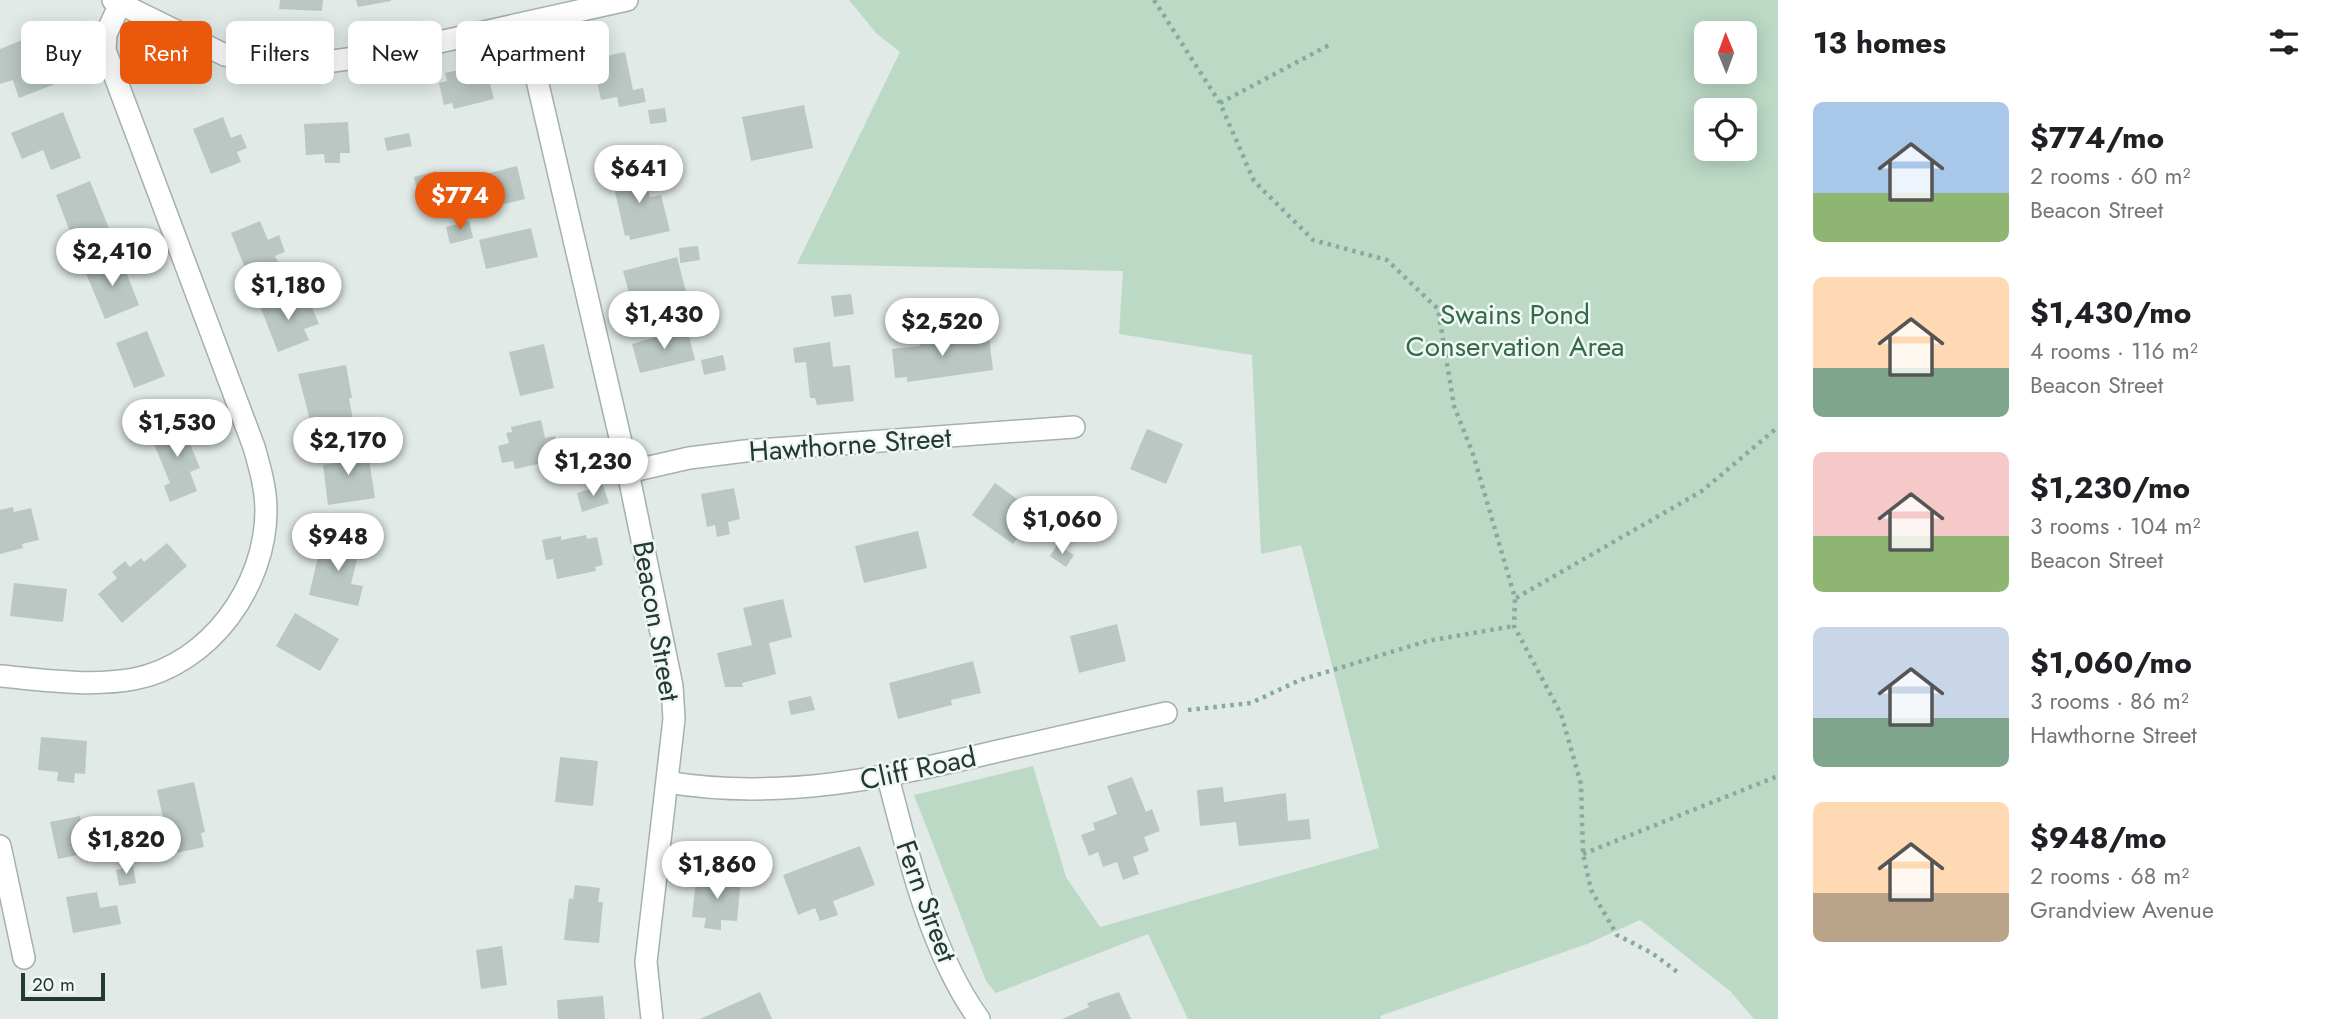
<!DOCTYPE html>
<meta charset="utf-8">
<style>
body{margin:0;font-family:Jost,sans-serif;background:#f2f2f2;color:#202124;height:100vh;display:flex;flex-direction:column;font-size:26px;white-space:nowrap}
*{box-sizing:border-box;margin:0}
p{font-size:23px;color:#757577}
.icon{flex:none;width:38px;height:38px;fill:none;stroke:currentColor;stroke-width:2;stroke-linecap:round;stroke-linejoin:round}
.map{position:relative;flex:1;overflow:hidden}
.drawer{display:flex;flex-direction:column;background:#fff;width:560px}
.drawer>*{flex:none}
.top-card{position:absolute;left:21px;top:21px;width:665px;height:63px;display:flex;gap:14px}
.needle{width:46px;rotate:359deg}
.tools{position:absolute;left:1694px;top:21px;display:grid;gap:14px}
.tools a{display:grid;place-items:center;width:63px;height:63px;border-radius:10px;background:#fff;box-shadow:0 4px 18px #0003;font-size:35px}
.scale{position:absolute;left:21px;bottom:18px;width:84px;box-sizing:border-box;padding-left:7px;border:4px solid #233934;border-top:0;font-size:19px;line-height:24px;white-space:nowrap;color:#233934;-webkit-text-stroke:5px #f1f7f4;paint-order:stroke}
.price{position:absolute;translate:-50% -60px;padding:0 16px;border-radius:24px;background:#fff;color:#222;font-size:23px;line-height:46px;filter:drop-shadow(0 2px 4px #0008)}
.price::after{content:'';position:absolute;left:50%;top:42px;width:21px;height:16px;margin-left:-10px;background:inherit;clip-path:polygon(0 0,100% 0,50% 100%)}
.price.selected{background:#ea580c;color:#fff}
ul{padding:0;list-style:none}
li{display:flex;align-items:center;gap:21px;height:175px;padding:0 35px}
li span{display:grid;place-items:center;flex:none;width:196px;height:140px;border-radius:10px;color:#555}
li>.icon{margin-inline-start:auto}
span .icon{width:84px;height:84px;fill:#fffc;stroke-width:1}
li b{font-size:30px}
h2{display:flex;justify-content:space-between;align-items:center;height:84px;padding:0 35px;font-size:30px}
.pill{padding:0 24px;border-radius:10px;background:#fff;box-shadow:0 4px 18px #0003;font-size:24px;line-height:63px}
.pill.selected{background:#ea580c;color:#fff}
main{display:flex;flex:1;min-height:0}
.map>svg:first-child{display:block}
</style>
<main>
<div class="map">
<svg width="1778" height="1019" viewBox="0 0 1778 1019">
<rect width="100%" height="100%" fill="#e1eae7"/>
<path fill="#bcd9c6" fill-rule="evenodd" d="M849,0H1778V1019H1754L1730,991L1640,920L1587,944L1380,1016L1381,1019H1188L1148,934L996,993L986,981L914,795L1033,766L1066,877L1100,927L1379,848L1301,545L1261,554L1252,355L1119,334L1123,271L797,264L900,52L876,33ZM1745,33V72H1706V33ZM1745,110V149H1706V110Z"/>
<path fill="#bac7c3" d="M280,0H323L322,11L279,9Z
M356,0H391V1L358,7Z
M35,35L55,84L19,98L13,80L0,84V49Z
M625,52L633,90L643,88L646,102L619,107L617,97L601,100L592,59Z
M485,64L494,99L454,109L452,103L444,105L439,83L447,81L445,73Z
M804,105L813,148L751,161L742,117Z
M665,108L667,122L650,124L648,110Z
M63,112L81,158L51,170L43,150L22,159L11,133Z
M223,117L231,138L241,134L247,148L237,152L241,162L211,174L193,129Z
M348,122L350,153H340V163H325L324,154L306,155L304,124Z
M409,133L412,146L387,151L384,138Z
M517,166L525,199L482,209L471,178Z
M643,167L650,197L661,195L670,231L630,240L629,235L625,236L611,174Z
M436,171L441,191L419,197L414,177Z
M90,181L110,231L75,245L56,195Z
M260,221L268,240L279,235L285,252L275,256L279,265L249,278L231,233Z
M469,221L473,238L450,244L446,227Z
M531,228L538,257L486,269L479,240Z
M698,246L700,260L680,263L679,248Z
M120,257L139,305L105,319L85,271Z
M677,257L686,292L628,307L625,294L629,293L623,271Z
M291,294L296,308L310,303L319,324L304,329L309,340L278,352L260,306Z
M851,294L854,314L834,317L831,296Z
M979,318V329L963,330L962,319Z
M687,328L695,360L640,373L632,344Z
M147,331L165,376L134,388L116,343Z
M940,333L942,343L989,337L993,370L907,382V377L895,378L892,349L920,346L919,336Z
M830,342L833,367L850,365L854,401L817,405L815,398H810L806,362L795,363L793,348Z
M544,344L554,388L520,396L509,352Z
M723,355L726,370L704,375L701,360Z
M346,365L352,398H349L353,420L312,428L298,374Z
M178,415L200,468L190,472L197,491L170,502L164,486L170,483L152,439L165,434L160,422Z
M541,420L545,438L555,436L561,459L515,469L513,461L502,463L498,446L509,443L506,433L512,432L511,427Z
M1147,429L1183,444L1166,484L1130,469Z
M359,445L361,461L369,459L375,498L328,505L323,465L335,463L333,449Z
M995,483L1036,513L1013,544L972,515Z
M603,485L609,503L582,512L577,493Z
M734,488L740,519L728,522L730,534L717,537L715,525L707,527L701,494Z
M13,507L14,512L31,508L39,540L22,544L23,548L0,554V510Z
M918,531L927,568L864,583L855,546Z
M586,535L587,539L597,537L603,565L595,567L596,571L557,579L553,559L546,560L542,540L561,536V540Z
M334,537L366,544L362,560L357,559L351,584L363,586L358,606L309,595L319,553L330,555Z
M167,543L187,566L122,623L98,594L117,578L112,572L125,561L130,567L141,558L144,562Z
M1057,545L1074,555L1066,567L1050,556Z
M14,583L67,589L63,622L10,616Z
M783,599L792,637L769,643L776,674L742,683L743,687H725L717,653L752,645L743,608Z
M295,613L339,639L320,671L276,646Z
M1117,624L1126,661L1079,673L1070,636Z
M973,661L981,693L951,700L952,705L898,719L889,683Z
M811,696L815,710L791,715L788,701Z
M41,737L87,741L85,774L75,773L74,783L57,781L58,772L38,770Z
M560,757L598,761L593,806L555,802Z
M1132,777L1146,812L1152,809L1160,831L1144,837L1149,851L1133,857L1139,874L1123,880L1117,862L1103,867L1098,852L1089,856L1081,835L1095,830L1093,823L1117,814L1107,786Z
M194,782L205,832L201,833L204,847L176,853L173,839L168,840L157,790Z
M1223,787L1224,802L1286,793L1288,821L1309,819L1311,839L1239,846L1236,822L1200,826L1197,790Z
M80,816L87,853L58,859L50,822Z
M860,846L875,885L833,901L838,915L820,921L815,908L798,915L783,875Z
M133,866L136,883L119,886L116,870Z
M723,878L741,879L737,921L721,920V930L704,928L706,918L692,917L696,879L723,882Z
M575,885L600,888L598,902H603L599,943L564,940L569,898L573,899Z
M97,892L100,908L117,905L121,924L73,933L66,897Z
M502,946L507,985L481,989L476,950Z
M760,992L772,1019H700Z
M1119,992L1131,1019H1062L1089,1007L1087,1003Z
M603,996L605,1019H558L557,1000Z"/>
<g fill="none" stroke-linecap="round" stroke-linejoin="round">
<defs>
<path id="minor" d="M113,0L225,55L270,66L291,67L390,53L627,0
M524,24L628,472L672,686L674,719L646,962L652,1019
M628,472L689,458L745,451L1074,427
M0,676C44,680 90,687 134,679C210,664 266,586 266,510C266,489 260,468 254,447L105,50L106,34L120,4
M888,777C908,855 931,953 979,1019
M667,782C778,801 886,778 994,752C1051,739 1108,726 1166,713
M0,846L24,958"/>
</defs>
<use href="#minor" stroke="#a4b1ae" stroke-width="24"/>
<path stroke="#85aaa1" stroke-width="4.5" stroke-dasharray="3.5 5" stroke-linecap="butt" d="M1154,0L1220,103L1254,181L1313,240L1387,260L1438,309L1454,406L1473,454L1515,598L1514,626L1561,714L1581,784L1583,854L1591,890L1617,935L1652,953L1680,974
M1220,103L1331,44
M1516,598L1702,491L1778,427
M1188,710L1251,703L1300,680L1427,641L1514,626
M1583,854L1778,776"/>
<use href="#minor" stroke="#fff" stroke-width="21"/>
</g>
<g text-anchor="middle" stroke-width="5" stroke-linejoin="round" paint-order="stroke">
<g font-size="28" fill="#326b4c" stroke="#f1f7f4">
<text x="1515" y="324">Swains Pond<tspan x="1515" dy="32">Conservation Area</tspan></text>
</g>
<g font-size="28" fill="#233934" stroke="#f1f7f4">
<text transform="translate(850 444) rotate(-4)" y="10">Hawthorne Street</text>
<text transform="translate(657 621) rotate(80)" y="10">Beacon Street</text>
<text transform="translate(918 768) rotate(-12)" y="10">Cliff Road</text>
<text transform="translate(927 901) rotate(70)" y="10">Fern Street</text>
</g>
</g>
</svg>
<div class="tools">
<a><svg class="needle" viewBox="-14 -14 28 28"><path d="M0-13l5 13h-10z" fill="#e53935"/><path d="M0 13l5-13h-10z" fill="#757577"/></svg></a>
<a><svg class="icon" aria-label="locate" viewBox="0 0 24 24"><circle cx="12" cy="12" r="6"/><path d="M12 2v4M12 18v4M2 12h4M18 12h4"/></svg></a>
</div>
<div class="scale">20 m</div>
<b class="price" style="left:639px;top:205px">$641</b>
<b class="price selected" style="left:460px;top:232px">$774</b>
<b class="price" style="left:112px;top:288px">$2,410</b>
<b class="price" style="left:288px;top:322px">$1,180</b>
<b class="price" style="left:664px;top:351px">$1,430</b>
<b class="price" style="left:942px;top:358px">$2,520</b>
<b class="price" style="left:177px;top:459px">$1,530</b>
<b class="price" style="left:348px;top:477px">$2,170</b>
<b class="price" style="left:593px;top:498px">$1,230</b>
<b class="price" style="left:1062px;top:556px">$1,060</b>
<b class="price" style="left:338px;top:573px">$948</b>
<b class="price" style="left:126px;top:876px">$1,820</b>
<b class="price" style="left:717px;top:901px">$1,860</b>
<div class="top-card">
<a class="pill">Buy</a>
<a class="pill selected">Rent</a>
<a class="pill">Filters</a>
<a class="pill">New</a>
<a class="pill">Apartment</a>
</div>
</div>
<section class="drawer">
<h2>13 homes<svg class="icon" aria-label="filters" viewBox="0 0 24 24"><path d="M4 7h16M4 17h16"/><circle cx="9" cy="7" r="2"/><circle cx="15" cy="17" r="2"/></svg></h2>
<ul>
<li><span style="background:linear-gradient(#a9c7e8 65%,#8fb573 0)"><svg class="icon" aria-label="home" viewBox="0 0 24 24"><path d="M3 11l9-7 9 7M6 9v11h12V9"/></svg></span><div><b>$774/mo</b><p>2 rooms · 60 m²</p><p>Beacon Street</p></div></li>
<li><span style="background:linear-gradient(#ffd9b3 65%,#7fa58c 0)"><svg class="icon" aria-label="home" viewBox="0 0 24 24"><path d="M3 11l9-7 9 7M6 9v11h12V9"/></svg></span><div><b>$1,430/mo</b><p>4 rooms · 116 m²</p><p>Beacon Street</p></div></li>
<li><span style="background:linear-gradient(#f6c9c9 60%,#8fb573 0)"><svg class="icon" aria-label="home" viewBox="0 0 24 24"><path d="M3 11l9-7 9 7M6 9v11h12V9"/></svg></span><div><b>$1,230/mo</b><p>3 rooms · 104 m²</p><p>Beacon Street</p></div></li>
<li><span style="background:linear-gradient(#c9d6e8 65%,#7fa58c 0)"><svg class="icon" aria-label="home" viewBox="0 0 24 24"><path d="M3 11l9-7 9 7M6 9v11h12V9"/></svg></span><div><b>$1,060/mo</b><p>3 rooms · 86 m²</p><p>Hawthorne Street</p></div></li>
<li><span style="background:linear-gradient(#ffd9b3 65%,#b9a48a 0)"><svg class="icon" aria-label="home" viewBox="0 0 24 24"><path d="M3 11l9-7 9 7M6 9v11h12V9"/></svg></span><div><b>$948/mo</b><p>2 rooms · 68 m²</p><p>Grandview Avenue</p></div></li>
</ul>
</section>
</main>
